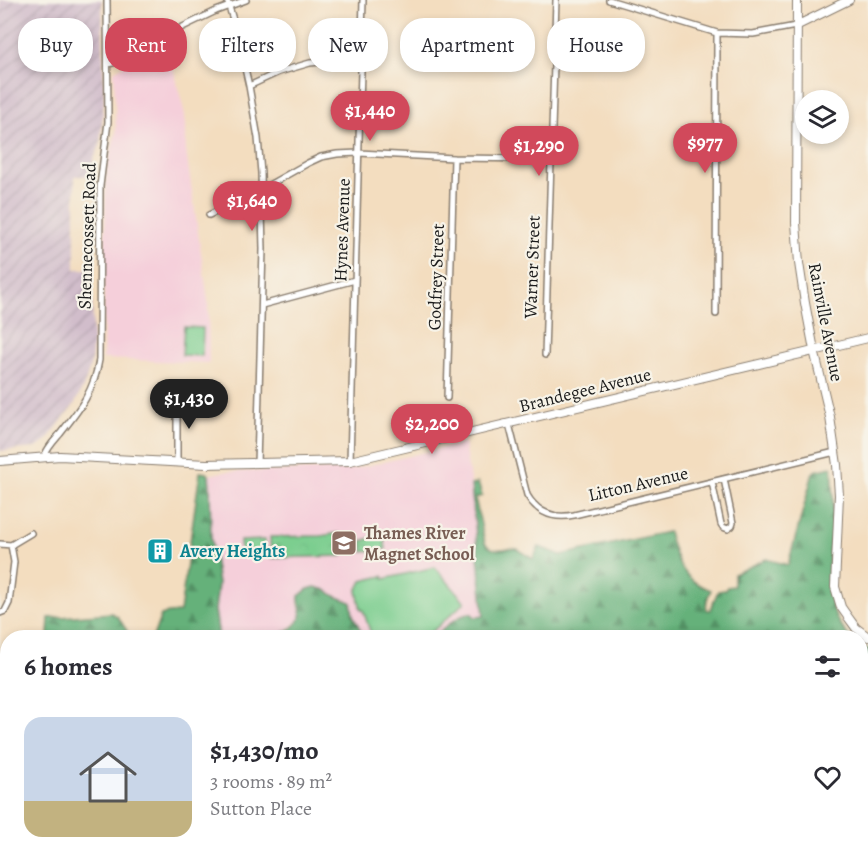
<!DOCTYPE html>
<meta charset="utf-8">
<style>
body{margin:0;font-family:Alegreya,serif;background:#f7f7f7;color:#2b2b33;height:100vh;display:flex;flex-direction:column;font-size:22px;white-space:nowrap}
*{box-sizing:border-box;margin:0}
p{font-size:20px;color:#7c7c81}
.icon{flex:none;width:33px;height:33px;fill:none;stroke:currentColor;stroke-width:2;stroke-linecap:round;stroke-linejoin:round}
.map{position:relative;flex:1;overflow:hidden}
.details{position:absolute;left:0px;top:630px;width:868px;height:234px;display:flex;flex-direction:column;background:#fff;border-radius:24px 24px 0 0;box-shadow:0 3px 9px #0003}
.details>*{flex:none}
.banner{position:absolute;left:18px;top:18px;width:832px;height:54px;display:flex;gap:12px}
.tools{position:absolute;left:795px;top:90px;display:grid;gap:12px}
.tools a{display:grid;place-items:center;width:54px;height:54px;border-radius:50%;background:#fff;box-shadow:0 3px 9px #0003;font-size:30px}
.price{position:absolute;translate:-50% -51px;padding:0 14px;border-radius:21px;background:#d1495b;color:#fff;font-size:20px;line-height:39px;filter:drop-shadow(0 2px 3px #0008)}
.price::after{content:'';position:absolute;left:50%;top:36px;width:18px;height:14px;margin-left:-9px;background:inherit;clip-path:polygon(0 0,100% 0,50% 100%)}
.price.active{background:#222;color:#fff}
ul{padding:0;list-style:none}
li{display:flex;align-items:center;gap:18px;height:150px;padding:0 24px}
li+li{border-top:2px solid #e1e1e2}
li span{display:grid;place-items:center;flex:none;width:168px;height:120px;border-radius:18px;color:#555}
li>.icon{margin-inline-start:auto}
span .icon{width:72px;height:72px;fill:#fffc;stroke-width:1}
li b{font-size:26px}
h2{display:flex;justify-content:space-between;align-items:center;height:72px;padding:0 24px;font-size:26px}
.tag{padding:0 21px;border-radius:24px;background:#fff;box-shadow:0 3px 9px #0003;font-size:21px;line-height:54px}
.tag.active{background:#d1495b;color:#fff}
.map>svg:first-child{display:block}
</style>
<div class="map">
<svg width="868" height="864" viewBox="0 0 868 864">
<defs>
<pattern id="industrial-furrows" width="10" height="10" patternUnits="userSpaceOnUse" patternTransform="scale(1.5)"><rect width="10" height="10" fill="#d1bdcb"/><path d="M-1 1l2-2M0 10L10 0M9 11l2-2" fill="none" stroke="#b3a2ae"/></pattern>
<pattern id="forest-firs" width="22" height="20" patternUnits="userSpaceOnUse" patternTransform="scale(1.5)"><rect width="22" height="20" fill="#65b17a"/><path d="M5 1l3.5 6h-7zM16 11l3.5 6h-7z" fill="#528f63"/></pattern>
<pattern id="park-crowns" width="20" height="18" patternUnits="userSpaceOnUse" patternTransform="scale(1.5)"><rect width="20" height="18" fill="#7cce8f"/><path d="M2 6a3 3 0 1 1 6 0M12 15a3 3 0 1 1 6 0" fill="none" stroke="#6bb07b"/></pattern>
</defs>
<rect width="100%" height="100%" fill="#f7f3e8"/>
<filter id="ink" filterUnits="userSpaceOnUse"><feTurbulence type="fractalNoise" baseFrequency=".0167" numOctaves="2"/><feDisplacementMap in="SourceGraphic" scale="12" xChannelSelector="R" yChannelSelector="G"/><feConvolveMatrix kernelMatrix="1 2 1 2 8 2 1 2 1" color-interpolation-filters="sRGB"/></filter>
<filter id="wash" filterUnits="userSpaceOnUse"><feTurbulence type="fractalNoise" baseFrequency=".008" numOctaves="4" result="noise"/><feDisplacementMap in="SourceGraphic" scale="24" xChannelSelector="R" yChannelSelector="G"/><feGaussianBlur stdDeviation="1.35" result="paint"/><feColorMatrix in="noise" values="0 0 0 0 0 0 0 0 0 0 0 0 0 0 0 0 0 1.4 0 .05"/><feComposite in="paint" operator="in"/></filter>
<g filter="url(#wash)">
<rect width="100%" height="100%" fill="#f3ddbf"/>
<path fill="#f5cfda" d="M166,40L185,115L186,151L208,300L209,363L103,359L106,171L116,133L114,71Z
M464,443L471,485L484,617L474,618L467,613L450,623L434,637H364L353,615L351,602L335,596L330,592L308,589L299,596L298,603L301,614L300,619L287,630L274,637H219L215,610L218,584L211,537L210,487L209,475L223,472L354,469Z"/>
<path fill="url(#industrial-furrows)" d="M0,0H102L104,100L100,145L93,161L92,176H75V269H92L93,341L91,362L88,373L84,385L74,405L45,442L36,448L0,451Z"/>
<path fill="url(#forest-firs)" stroke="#40664b" stroke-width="1.5" d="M832,467C833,481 834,495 833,509C832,551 816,604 850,637H434C445,627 456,616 471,613L475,617L484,616L471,485L478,483L482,496L475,498L485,543C494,555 505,546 517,549C522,551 528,556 533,559L539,547L561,555L668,532C675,558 682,581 711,590C708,596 705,604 707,610H710L718,591L725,590L727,587L734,586V574L766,559L788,565L813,473L815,471Z
M200,472L207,473L209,475L210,487L211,537L218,584L215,610L219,637H153L161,615L169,613L180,612Z
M315,587L326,590L335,596L351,602L353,615L364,637H274C283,633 298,627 301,616C302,610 298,603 299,596L308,589Z
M111,613L118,617L131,637H48L49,618Z
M861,646L868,649V666L866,675L861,672Z
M868,823V864H805L809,857L861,856V827Z
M33,856H635V864H33Z"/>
<path fill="url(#park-crowns)" stroke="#4c7556" stroke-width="1.5" d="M339,533L341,541L342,556L271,558L270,537L321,536Z
M374,537L384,538L386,549L363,552L362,541Z"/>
<path fill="#7cce8f" stroke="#4c7556" stroke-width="1.5" d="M184,327L203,328L202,356L182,355Z
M265,540V555H241L240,541Z
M435,567L465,602L426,637H372L363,610H361L357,591L362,581L383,576L384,579Z"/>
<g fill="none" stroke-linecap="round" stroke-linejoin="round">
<path stroke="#54b7d3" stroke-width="2" d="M735,864L739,856"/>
</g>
</g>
<g filter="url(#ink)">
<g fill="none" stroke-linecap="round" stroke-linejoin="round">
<defs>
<path id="street" d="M227,0L237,33L249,86L258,138L261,173L263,249L257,464
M609,0L717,33L753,34L796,26
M108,64L117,62L166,35L216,11L246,0
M249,86L279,72L310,63L361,58
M209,215L244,199L308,163L321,157L337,154L359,153L454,158L551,159
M262,305L355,280
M716,314L717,33
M545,355L556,0
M447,398L454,158
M509,424L527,495C538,514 554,519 574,515L835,452
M44,457C47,448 54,441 60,434C79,410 94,392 99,360L100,186L108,122L107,0
M350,461L363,0
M177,463V398
M712,482L721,524L723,527L728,529L732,526L733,523L724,479
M0,544L11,545L31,533
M0,613L5,611L9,603L14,562L11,545"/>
<path id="secondary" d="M797,0L796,223L799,263L805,303L814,350L830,417L837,465L839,495L835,587L841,607L848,617L856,628L868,637
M796,26L849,0
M0,461L60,456L206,464L350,461L868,338
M861,705L868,685
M795,864L799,856"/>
</defs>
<use href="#street" stroke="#887c6e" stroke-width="8"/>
<use href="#secondary" stroke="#887c6e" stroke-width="10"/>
<use href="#street" stroke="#fff" stroke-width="5"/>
<use href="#secondary" stroke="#fff" stroke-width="8"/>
</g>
</g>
<defs>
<symbol id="school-square" viewBox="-11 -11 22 22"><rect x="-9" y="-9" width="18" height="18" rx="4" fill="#8d6e63" stroke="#f7f3e8"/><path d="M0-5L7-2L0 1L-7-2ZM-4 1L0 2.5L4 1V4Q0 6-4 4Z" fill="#fff"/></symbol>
<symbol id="building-square" viewBox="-11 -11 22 22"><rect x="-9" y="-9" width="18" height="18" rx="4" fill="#0f9aa8" stroke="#f7f3e8"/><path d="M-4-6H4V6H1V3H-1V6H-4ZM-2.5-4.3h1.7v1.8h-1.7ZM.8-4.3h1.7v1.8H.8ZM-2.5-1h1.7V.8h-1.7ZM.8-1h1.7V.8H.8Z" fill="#fff"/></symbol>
</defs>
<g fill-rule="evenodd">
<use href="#school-square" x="329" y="528" width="30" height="30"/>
<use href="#building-square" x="145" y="536" width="30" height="30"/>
</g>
<g text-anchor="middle" stroke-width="4.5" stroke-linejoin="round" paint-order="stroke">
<g font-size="18" fill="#1c1c1c" stroke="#f7f3e8">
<text transform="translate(342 230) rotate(-88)" y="6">Hynes Avenue</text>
<text transform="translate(87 236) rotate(-88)" y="6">Shennecossett Road</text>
<text transform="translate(532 267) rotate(-88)" y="6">Warner Street</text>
<text transform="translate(436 277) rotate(-88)" y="6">Godfrey Street</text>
<text transform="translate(826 322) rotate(79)" y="6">Rainville Avenue</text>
<text transform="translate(585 390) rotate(-14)" y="6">Brandegee Avenue</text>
<text transform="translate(638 484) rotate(-13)" y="6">Litton Avenue</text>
</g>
<g font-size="18" font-weight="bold" fill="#785e54" stroke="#f7f3e8" text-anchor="start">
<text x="364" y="539">Thames River<tspan x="364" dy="21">Magnet School</tspan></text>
</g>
<g font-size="18" font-weight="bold" fill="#0d838f" stroke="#f7f3e8" text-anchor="start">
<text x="180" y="557">Avery Heights</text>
</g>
</g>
</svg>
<div class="tools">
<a><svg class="icon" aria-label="layers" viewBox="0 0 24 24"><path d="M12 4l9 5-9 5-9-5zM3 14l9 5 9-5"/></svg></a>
</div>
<b class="price" style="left:370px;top:142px">$1,440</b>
<b class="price" style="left:705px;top:174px">$977</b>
<b class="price" style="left:539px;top:177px">$1,290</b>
<b class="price" style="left:252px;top:232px">$1,640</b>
<b class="price active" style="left:189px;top:430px">$1,430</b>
<b class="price" style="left:432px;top:455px">$2,200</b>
<div class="banner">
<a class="tag">Buy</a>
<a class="tag active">Rent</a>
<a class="tag">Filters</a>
<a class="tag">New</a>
<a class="tag">Apartment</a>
<a class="tag">House</a>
</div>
<section class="details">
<h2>6 homes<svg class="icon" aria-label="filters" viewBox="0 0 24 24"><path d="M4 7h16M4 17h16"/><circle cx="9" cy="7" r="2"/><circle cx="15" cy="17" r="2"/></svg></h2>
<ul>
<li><span style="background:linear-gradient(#c9d6e8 70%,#c2b280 0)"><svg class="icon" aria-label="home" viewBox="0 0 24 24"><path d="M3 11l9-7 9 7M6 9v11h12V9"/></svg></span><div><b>$1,430/mo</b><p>3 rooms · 89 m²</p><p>Sutton Place</p></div><svg class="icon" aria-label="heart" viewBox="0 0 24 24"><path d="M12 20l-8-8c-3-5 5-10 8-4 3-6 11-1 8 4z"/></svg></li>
</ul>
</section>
</div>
